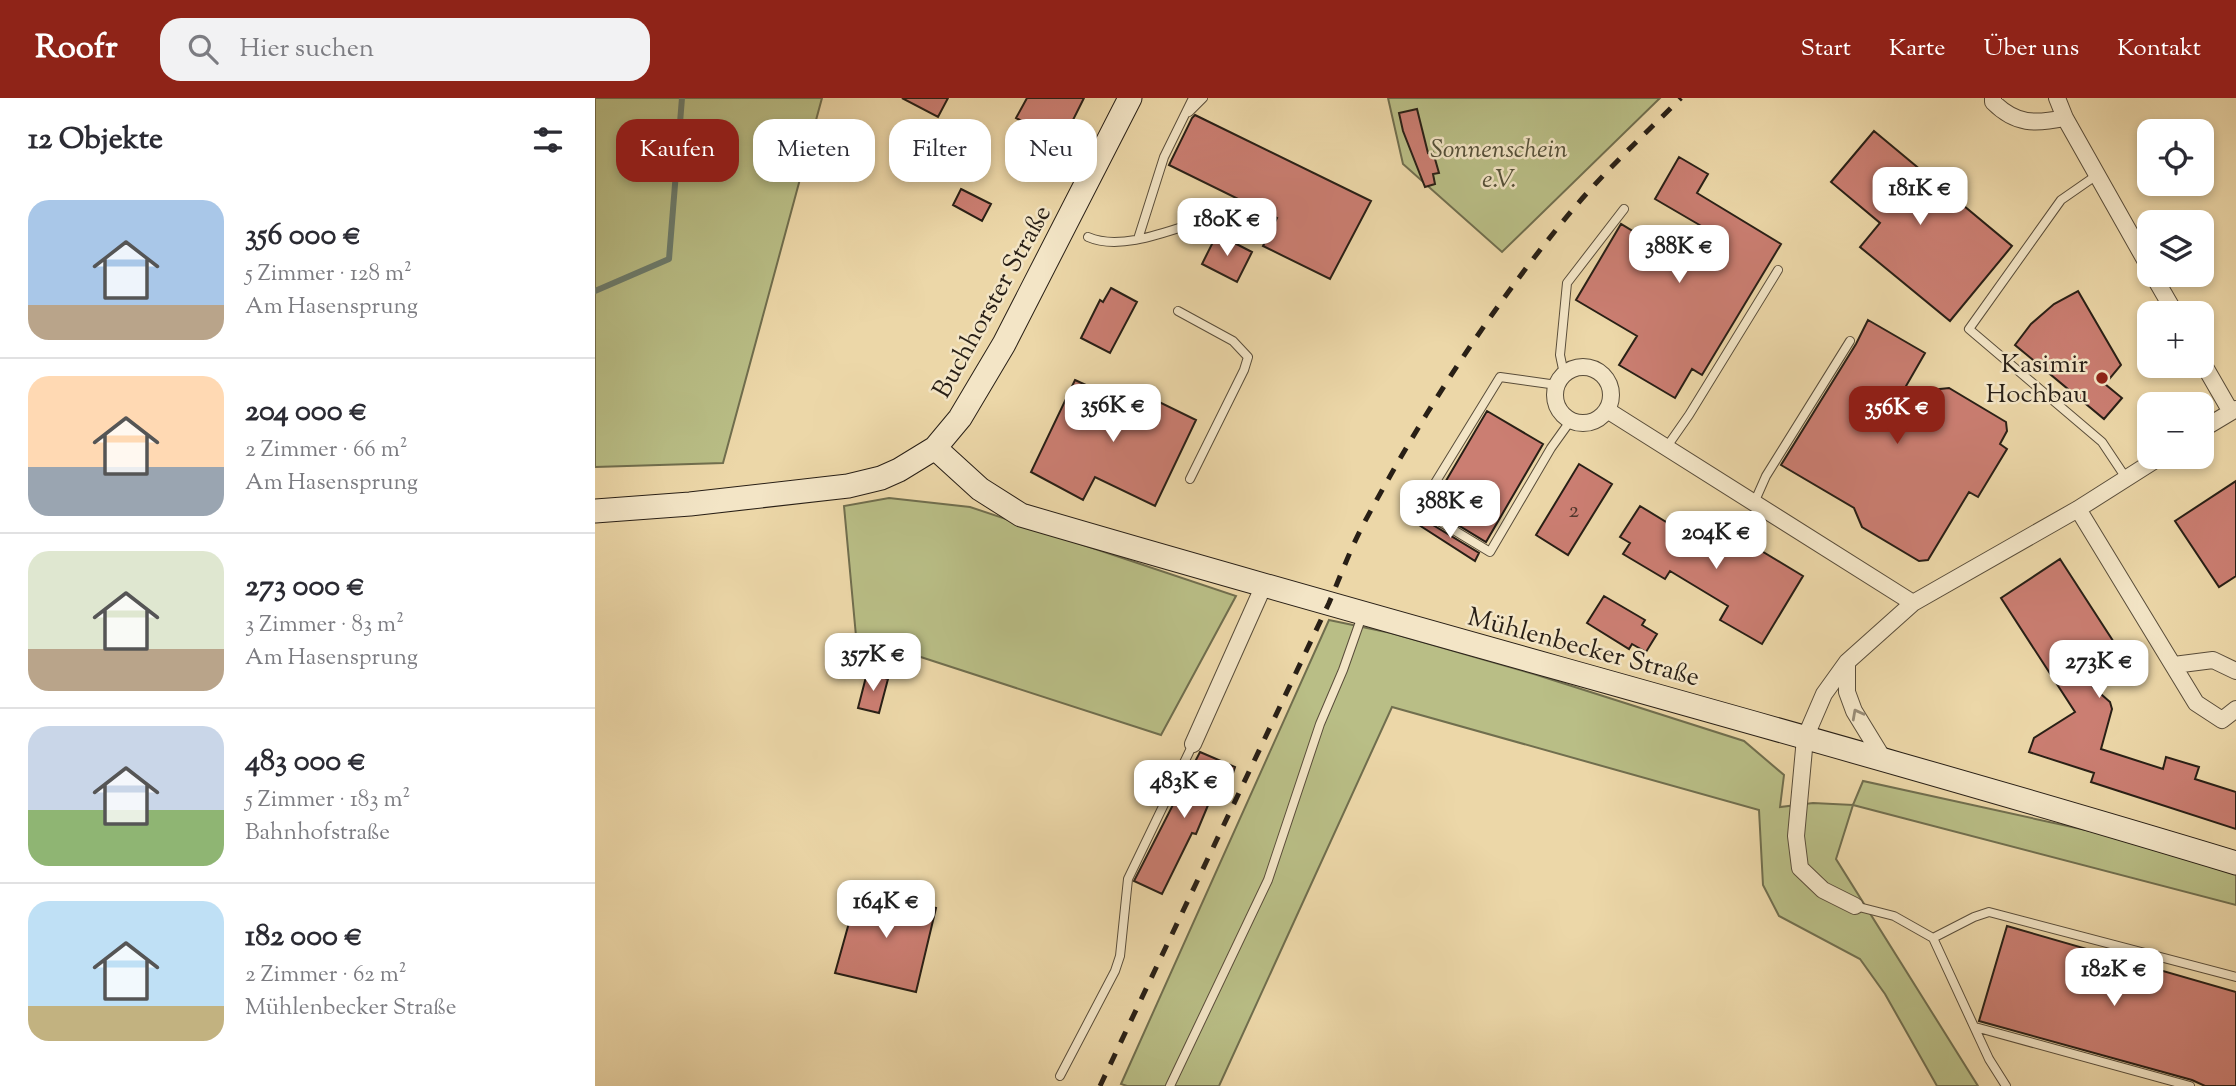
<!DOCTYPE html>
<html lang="de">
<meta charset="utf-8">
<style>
body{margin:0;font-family:"Sorts Mill Goudy",serif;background:#f2f2f3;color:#2b2b33;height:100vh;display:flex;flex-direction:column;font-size:26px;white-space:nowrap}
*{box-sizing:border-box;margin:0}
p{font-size:23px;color:#7c7c81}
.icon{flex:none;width:38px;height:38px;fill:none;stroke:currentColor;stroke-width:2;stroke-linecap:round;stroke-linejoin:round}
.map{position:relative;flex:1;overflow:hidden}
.sheet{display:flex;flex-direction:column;background:#fff;width:595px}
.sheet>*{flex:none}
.guide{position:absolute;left:21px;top:21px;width:665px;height:63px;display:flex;gap:14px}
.controls{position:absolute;left:1542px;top:21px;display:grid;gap:14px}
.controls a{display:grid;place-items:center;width:77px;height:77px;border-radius:14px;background:#fff;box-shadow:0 4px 10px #0003;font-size:35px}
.price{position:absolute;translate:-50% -60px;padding:0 16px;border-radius:14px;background:#fff;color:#222;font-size:23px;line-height:46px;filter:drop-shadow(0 2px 4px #0008)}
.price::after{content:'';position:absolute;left:50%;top:42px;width:21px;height:16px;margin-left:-10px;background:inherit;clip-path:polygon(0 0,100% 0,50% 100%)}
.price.on{background:#8f2418;color:#fff}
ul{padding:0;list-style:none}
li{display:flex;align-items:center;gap:21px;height:175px;padding:0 28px}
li+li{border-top:2px solid #e1e1e2}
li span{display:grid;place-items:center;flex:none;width:196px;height:140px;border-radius:21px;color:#555}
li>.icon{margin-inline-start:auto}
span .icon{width:84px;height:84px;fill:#fffc;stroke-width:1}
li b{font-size:30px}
h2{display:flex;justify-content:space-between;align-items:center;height:84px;padding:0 28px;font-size:30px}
.chip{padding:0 24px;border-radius:21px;background:#fff;box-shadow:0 4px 10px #0003;font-size:24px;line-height:63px}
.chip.on{background:#8f2418;color:#fff}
header{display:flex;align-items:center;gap:42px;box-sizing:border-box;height:98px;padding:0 35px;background:#8f2418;color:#fff}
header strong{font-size:33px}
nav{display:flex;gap:38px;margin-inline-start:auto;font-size:24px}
.search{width:490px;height:63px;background:#f2f2f3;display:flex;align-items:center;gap:18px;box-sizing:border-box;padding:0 24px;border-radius:21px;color:#7c7c81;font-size:26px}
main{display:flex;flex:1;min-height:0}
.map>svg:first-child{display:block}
</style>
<header>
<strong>Roofr</strong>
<div class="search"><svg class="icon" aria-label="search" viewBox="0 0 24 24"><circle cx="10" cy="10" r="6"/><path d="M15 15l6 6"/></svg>Hier suchen</div>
<nav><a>Start</a><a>Karte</a><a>Über uns</a><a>Kontakt</a></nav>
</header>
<main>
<section class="sheet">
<h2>12 Objekte<svg class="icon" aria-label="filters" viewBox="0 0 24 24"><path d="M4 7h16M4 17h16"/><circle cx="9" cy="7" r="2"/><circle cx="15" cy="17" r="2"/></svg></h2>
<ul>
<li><span style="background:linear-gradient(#a9c7e8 75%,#b9a48a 0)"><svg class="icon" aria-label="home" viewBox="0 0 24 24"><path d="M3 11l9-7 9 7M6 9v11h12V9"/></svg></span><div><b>356 000 €</b><p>5 Zimmer · 128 m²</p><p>Am Hasensprung</p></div></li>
<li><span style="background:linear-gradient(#ffd9b3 65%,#9aa5b1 0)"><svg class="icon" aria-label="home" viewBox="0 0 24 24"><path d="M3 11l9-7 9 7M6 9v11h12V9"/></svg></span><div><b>204 000 €</b><p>2 Zimmer · 66 m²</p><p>Am Hasensprung</p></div></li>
<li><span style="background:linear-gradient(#dfe7d0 70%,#b9a48a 0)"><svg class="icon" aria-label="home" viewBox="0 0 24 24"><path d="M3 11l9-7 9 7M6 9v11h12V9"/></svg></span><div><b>273 000 €</b><p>3 Zimmer · 83 m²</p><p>Am Hasensprung</p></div></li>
<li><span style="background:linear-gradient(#c9d6e8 60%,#8fb573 0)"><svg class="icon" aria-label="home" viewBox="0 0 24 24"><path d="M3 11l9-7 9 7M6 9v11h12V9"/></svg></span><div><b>483 000 €</b><p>5 Zimmer · 183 m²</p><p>Bahnhofstraße</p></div></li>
<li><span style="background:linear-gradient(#bfe0f5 75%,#c2b280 0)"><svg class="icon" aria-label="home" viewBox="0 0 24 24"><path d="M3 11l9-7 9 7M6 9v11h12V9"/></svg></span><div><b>182 000 €</b><p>2 Zimmer · 62 m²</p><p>Mühlenbecker Straße</p></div></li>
</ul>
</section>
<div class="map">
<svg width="1641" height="988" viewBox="0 0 1641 988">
<rect width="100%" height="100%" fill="#ecd7a8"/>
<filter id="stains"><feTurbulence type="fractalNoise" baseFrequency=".00286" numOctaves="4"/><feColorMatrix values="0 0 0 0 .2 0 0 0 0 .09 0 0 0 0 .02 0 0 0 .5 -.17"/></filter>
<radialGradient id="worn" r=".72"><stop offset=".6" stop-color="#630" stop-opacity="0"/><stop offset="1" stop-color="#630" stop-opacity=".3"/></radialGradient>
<path fill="#b9be86" stroke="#706e4e" stroke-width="2" d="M0,0H227L128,365L0,369Z
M793,0H1065L907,154L808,66Z
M294,400L375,409L641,498L566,637L261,538L249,408Z
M734,522L796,535L939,576L1149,643L1189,677L1185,709L1218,705L1258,707L1268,683L1500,734L1641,776V807L1258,707L1241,761L1383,988H1342L1290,896L1265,861L1184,818L1168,787L1164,712L797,609L624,988H532L526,986Z"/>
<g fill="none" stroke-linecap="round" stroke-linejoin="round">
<path stroke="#6c7c6d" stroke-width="6" d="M0,193L74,161L87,0"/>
</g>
<path fill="#cb7e72" stroke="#281f16" stroke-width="2" d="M307,0H353L343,19Z
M432,0H489L467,44L421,20Z
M822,11L833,55L838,54L844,75L838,76L840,86L830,89L808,33L804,15Z
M600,17L776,103L735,181L668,148L682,120L574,67L597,20Z
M1279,33L1417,148L1355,223L1265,149L1285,125L1236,84Z
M1084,59L1113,76L1102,95L1186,146L1107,277L1097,271L1080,300L1024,267L1042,238L981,202L1026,126L1087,163L1108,129L1060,101Z
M366,91L396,106L387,123L358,107Z
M622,136L657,154L642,184L607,166Z
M516,190L542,204L515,255L486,240L505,202L508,204Z
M1483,193L1526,267L1510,286L1527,300L1509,321L1420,247L1436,226L1459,206Z
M1273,222L1330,255L1307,295L1354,290L1411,324L1412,333L1405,346L1412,351L1383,399L1374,394L1333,462L1324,463L1267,429L1259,410L1186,367L1261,246Z
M480,282L543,311L550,297L601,322L560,408L500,379L488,402L436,374Z
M892,313L948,346L891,444L835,410Z
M984,366L1017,386L973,457L941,437Z
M1641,383V478L1624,489L1580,423Z
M1045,408L1112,449L1125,428L1208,478L1167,546L1125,522L1133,508L1075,473L1070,481L1028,456L1035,445L1025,439Z
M828,421L884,455L880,463L824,427Z
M1465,461L1533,566L1498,589L1515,604L1517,611L1506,651L1568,671L1571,659L1604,669L1600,681L1641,694V731L1496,684L1499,675L1434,654L1439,640L1480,614L1406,500Z
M1009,498L1050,522L1047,527L1062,536L1051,554L1037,546L1034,551L992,525Z
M272,575L293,581L284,615L263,610Z
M605,654L640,669L632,693L631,692L627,702L616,700L601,736L597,735L567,796L539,783Z
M264,789L341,810L321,894L240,875Z
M1412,828L1641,894V988H1610L1597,982L1384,923Z"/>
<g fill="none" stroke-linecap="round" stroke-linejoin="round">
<defs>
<path id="lane" d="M594,14L608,0
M1502,77L1466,102L1374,231L1507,344L1531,380
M493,139C527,154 578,131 612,121
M543,141L569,59L598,0
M583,213L638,243L653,259L649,272L595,381
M969,276L965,257L972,185L1029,111
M962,287L905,279L824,411L895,454L956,350L976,322
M1071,350L1094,317L1183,172
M1159,405L1171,378L1255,243
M1260,808L1299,818L1338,840L1394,961L1411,988
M1338,840L1379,819L1394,814L1641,879
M1380,929L1595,988
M465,978L520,873L525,858L533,781L598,646
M575,988L673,782L725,626L748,572L767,518"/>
<path id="street" d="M1398,0V4C1421,27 1440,26 1470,20
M1462,0L1470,20L1554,169
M1558,177L1580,215
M1606,262L1636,314
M960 297a28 28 0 1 1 56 0a28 28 0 1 1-56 0Z
M1012,312L1318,505
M1606,332L1641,311
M1483,411L1601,605L1627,622L1641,611
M1252,564V594L1259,613L1289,662
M1579,567L1618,562L1641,573
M598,646L669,487
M1260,808L1228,792L1205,770L1201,738L1210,640L1229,596L1252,564L1318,505L1483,411L1565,359"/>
<path id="secondary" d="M340,350L385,391L426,417C830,536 1238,643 1641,765
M0,413L95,406L253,388L286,380L304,372L340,350L365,320L409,246L535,0"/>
</defs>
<use href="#lane" stroke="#594d3a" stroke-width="10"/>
<use href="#street" stroke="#594d3a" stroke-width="18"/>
<use href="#secondary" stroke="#281f16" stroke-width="25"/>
<use href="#lane" stroke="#f3e5c6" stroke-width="8"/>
<use href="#street" stroke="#f3e5c6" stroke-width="16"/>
<use href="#secondary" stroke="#f3e5c6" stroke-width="23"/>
<path stroke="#281f16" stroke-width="5" stroke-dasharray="12 12" stroke-linecap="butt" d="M505,988L734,505C745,479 755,452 768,427C828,315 897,208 979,110C1012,71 1050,36 1086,0"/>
</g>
<defs><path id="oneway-chevron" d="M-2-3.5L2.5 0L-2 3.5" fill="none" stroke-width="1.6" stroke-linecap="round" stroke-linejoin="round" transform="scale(1.75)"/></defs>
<use stroke="#988c77" href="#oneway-chevron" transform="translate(1262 616) rotate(-118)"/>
<circle fill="#8f2418" stroke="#f3e5c6" stroke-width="2.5" cx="1507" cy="280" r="7"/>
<g text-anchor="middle" stroke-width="5" stroke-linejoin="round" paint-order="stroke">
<g font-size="23" fill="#51372d">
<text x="979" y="419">2</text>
</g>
<g font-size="26" font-style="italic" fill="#544f38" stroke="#f3e5c6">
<text x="904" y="59">Sonnenschein<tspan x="904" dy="30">e.V.</tspan></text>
</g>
<g font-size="26" fill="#281f16" stroke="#f3e5c6">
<text transform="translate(396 203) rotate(-61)" y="9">Buchhorster Straße</text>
<text transform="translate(989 548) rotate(15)" y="9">Mühlenbecker Straße</text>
</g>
<g font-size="26" fill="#281f16" stroke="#f3e5c6" text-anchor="end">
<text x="1493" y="274">Kasimir<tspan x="1493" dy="30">Hochbau</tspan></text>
</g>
</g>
<rect width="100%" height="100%" filter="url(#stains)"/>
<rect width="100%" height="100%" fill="url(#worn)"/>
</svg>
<div class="controls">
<a><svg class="icon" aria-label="locate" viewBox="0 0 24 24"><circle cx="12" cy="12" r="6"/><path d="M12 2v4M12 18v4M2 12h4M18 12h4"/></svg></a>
<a><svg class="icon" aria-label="layers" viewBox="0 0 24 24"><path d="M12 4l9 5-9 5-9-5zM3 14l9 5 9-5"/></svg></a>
<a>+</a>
<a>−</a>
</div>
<b class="price" style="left:1325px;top:129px">181K €</b>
<b class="price" style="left:632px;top:160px">180K €</b>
<b class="price" style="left:1084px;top:187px">388K €</b>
<b class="price" style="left:518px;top:346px">356K €</b>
<b class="price on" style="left:1302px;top:348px">356K €</b>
<b class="price" style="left:855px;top:442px">388K €</b>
<b class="price" style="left:1121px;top:473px">204K €</b>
<b class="price" style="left:278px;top:595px">357K €</b>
<b class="price" style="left:1504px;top:602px">273K €</b>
<b class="price" style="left:589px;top:722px">483K €</b>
<b class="price" style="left:291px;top:842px">164K €</b>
<b class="price" style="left:1519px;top:910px">182K €</b>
<div class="guide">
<a class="chip on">Kaufen</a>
<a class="chip">Mieten</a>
<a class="chip">Filter</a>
<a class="chip">Neu</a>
</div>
</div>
</main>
